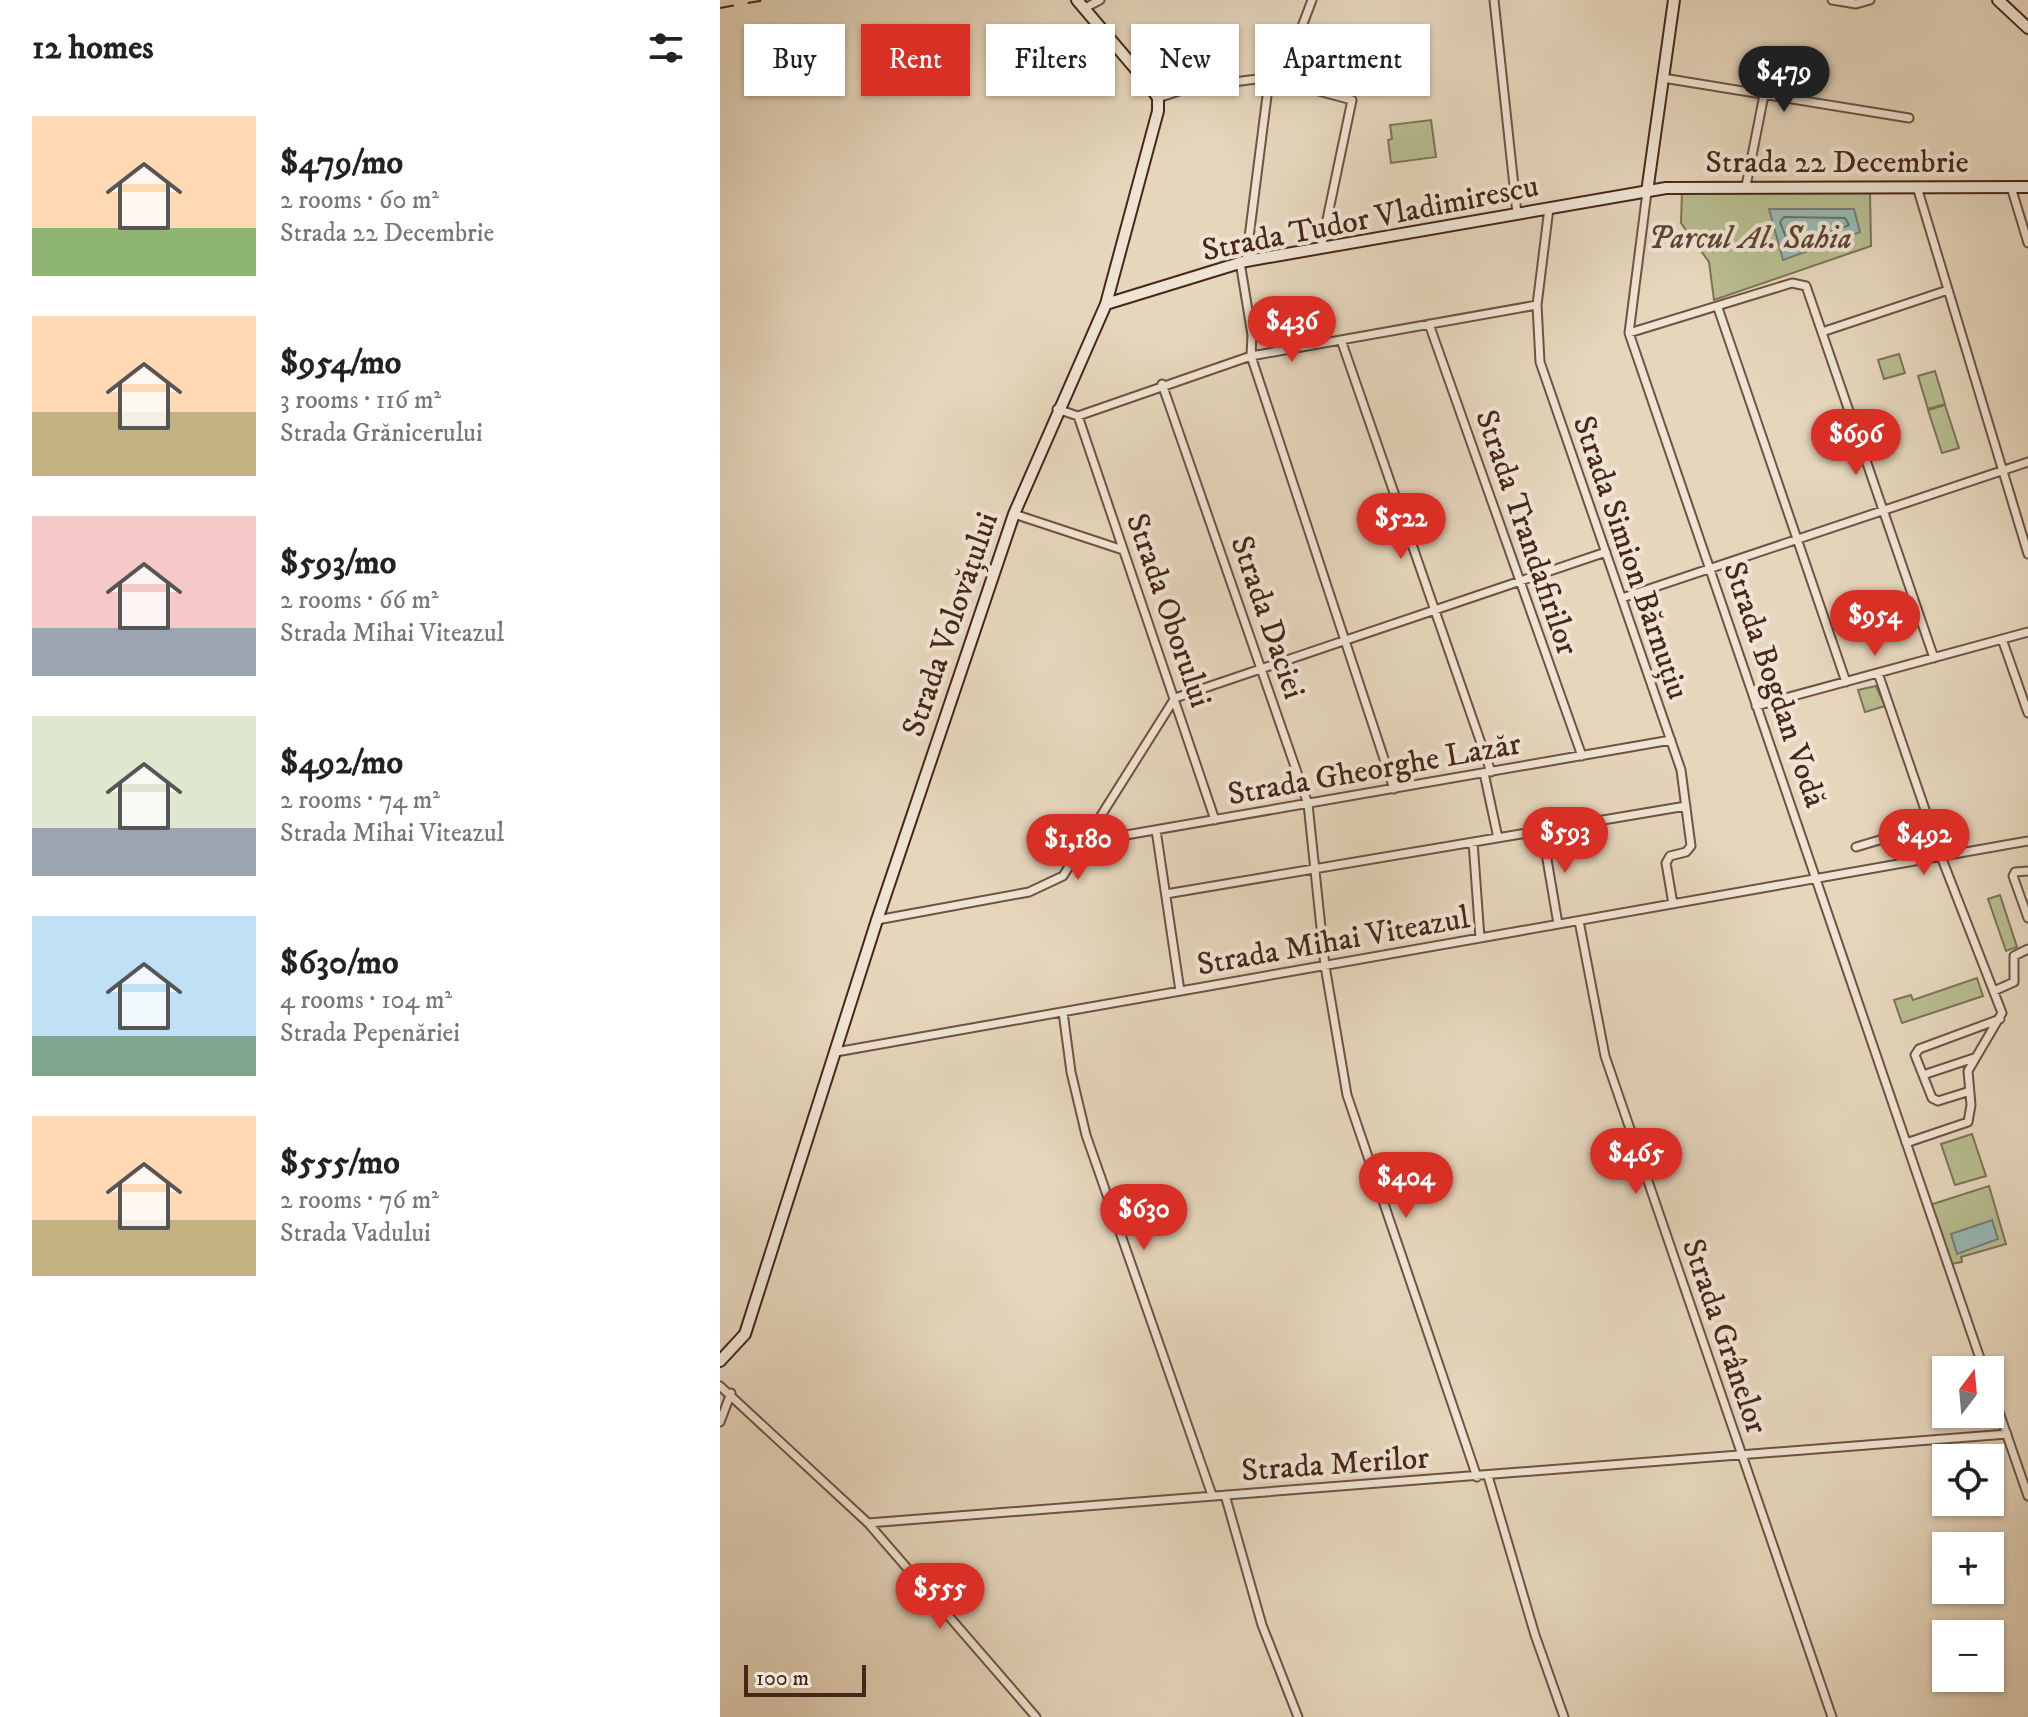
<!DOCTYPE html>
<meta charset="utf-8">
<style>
body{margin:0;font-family:"IM FELL DW Pica",serif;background:#f6f6f6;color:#222;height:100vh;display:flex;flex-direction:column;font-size:30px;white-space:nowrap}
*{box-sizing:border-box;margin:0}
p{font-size:26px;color:#767676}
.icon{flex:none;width:44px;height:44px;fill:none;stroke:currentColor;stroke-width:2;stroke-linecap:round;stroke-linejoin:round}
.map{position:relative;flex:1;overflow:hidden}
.side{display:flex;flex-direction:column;background:#fff;width:720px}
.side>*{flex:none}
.hud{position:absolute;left:24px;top:24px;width:760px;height:72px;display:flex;gap:16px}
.needle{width:52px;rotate:16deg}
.buttons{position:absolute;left:1212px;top:1356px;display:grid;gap:16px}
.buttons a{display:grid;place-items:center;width:72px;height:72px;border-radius:0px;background:#fff;box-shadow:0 2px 6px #0004;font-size:40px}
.scale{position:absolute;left:24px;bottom:20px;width:122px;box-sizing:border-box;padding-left:8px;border:4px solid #48261a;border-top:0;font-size:22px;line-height:28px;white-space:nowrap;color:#48261a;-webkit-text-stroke:6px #efe4d3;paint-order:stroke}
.price{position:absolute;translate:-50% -68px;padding:0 18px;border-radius:28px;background:#d93025;color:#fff;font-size:26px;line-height:52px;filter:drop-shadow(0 2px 4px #0008)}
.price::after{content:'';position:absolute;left:50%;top:48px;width:24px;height:18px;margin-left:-12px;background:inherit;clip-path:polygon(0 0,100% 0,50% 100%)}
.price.selected{background:#222;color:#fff}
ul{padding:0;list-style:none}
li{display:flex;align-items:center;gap:24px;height:200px;padding:0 32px}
li span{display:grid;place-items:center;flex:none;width:224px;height:160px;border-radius:0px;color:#555}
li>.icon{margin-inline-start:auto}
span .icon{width:96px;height:96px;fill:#fffc;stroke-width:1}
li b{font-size:34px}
h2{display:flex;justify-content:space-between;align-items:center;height:96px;padding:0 32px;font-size:34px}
.tag{padding:0 28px;border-radius:0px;background:#fff;box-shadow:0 2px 6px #0004;font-size:28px;line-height:72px}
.tag.selected{background:#d93025;color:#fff}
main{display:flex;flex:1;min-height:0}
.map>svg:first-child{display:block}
</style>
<main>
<section class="side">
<h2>12 homes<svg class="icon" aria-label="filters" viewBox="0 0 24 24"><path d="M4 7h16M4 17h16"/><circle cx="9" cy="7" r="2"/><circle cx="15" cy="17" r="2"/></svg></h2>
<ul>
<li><span style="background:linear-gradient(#ffd9b3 70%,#8fb573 0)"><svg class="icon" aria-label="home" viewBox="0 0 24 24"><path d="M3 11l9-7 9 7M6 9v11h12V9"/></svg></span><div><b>$479/mo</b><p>2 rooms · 60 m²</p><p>Strada 22 Decembrie</p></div></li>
<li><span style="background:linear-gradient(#ffd9b3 60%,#c2b280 0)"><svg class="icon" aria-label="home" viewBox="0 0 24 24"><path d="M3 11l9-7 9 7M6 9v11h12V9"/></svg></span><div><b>$954/mo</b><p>3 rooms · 116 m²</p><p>Strada Grănicerului</p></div></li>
<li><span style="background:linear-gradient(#f6c9c9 70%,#9aa5b1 0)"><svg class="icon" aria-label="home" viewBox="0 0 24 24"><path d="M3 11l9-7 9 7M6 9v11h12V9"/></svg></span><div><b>$593/mo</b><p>2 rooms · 66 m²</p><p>Strada Mihai Viteazul</p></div></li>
<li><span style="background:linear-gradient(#dfe7d0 70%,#9aa5b1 0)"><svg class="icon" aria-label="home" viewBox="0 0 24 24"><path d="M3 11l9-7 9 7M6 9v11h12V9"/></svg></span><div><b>$492/mo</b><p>2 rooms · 74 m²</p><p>Strada Mihai Viteazul</p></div></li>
<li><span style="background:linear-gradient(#bfe0f5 75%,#7fa58c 0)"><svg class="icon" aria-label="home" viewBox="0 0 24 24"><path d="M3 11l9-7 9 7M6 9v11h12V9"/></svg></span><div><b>$630/mo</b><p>4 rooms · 104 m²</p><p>Strada Pepenăriei</p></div></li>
<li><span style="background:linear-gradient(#ffd9b3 65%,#c2b280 0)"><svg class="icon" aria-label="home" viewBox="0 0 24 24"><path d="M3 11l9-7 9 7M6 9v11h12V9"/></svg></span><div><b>$555/mo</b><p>2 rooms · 76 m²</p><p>Strada Vadului</p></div></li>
</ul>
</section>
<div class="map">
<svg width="1308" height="1717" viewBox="0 0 1308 1717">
<rect width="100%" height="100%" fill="#e6d6bc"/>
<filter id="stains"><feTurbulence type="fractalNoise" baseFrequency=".0025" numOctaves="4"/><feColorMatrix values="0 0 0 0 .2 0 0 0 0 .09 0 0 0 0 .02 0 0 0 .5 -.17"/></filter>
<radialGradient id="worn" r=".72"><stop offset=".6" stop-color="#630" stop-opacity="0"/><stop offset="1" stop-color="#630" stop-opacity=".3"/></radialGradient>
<path fill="#b6bd90" stroke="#7f7255" stroke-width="2" d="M711,120L716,157L671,163L668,140L672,139L670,125Z
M1024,190L1150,193L1151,246L994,300L989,262L961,223L962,191Z
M1179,354L1185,373L1164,379L1158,360Z
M1215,371L1225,404L1208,409L1198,376Z
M1225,405L1239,448L1222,453L1208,410Z
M1156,686L1165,706L1145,712L1138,690Z
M1280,895L1297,947L1286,951L1268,899Z
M1257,978L1263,996L1182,1023L1174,1000L1191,995L1193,1000Z
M1252,1134L1266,1176L1235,1185L1221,1144Z
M1269,1186L1286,1244L1241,1257L1242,1262L1231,1264L1210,1205Z"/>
<path fill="#96b9b3" stroke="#777e76" stroke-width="2" d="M1049,209H1134L1140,232L1063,260Z
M1272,1220L1278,1239L1237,1254L1231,1234Z"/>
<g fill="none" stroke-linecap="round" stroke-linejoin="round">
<path stroke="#6f7066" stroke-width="2" d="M1064,217L1125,218L1129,225L1070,248L1060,222Z"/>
<defs>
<path id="street" d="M774,0L797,214
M1112,0L1136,4L1150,0
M365,8L380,0
M559,76L569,83L632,100L601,248
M943,78L1189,118
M438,98L468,88L559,76L567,66L592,0
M1026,186L1044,95
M1197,187L1308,554
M1291,187L1308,243
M927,192L909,333L1264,1370
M829,208L817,305L820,362L961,770L971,846L966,852L950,856L946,863L953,904
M526,261L549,80
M520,262L532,335L531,356L674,789
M998,308L1126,682
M709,324L862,756
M1102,332L1228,290
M909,333L1072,283L1086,286L1214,658
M621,340L771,772
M442,384L588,804L605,966L627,1095L757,1477
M337,409L358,416L531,356L817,305
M358,416L495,820
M294,514L403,550
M902,598L1308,462
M1282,639L1308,713
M1158,673L1222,859L1282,1013L1248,1071L1251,1105L1248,1122L1186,1143
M1036,706L1308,632
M764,773L778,838
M436,830L460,991
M822,830L838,924
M366,842L951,740
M753,842L760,938
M1136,847L1210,825
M1308,871L1295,872L1293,876L1308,918
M446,894L966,806
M157,920L309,892L343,876L455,698L886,552
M859,921L885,1056L1112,1717
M1274,991L1294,982V956L1308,949
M343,1012L351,1072L366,1135L492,1495
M116,1052L1308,841
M1203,1075L1254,1058
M1247,1092L1218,1101L1212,1098L1195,1055L1199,1049L1280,1019
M0,1386L148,1523L316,1717
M1270,1386L1308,1496
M0,1422L11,1393
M768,1476L815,1635L844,1717
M505,1495L542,1625L578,1717
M148,1523L1287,1434"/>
<path id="secondary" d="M1278,0L1308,28
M927,192L954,0
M386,304L526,261L946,188L1308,187
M0,1361L25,1334L157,920L294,514L386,304L438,111V98L430,86L357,0"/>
</defs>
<use href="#street" stroke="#705242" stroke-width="11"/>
<use href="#secondary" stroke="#48261a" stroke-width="14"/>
<use href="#street" stroke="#efe4d3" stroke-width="7"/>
<use href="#secondary" stroke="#efe4d3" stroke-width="10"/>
<path stroke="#48261a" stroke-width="2" stroke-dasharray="14 14" stroke-linecap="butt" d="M0,8L45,0"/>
</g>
<g text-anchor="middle" stroke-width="8" stroke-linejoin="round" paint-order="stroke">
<g font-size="32" fill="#48261a" stroke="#efe4d3">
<text x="1117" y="172">Strada 22 Decembrie</text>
<text transform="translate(650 217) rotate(-11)" y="11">Strada Tudor Vladimirescu</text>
<text transform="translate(808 532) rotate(71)" y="11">Strada Trandafirilor</text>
<text transform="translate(912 557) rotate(71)" y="11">Strada Simion Bărnuțiu</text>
<text transform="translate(450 610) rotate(71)" y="11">Strada Oborului</text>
<text transform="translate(549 617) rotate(71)" y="11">Strada Daciei</text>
<text transform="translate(229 624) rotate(-71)" y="11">Strada Volovățului</text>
<text transform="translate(1056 684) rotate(71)" y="11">Strada Bogdan Vodă</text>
<text transform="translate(654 768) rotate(-10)" y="11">Strada Gheorghe Lazăr</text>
<text transform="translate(613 940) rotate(-10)" y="11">Strada Mihai Viteazul</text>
<text transform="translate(1006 1336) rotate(71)" y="11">Strada Grânelor</text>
<text transform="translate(615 1463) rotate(-4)" y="11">Strada Merilor</text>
</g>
<g font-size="32" font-style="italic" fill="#5e4432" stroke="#efe4d3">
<text x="1030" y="248">Parcul Al. Sahia</text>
</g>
</g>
<rect width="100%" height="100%" filter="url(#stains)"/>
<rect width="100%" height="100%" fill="url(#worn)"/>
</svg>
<div class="buttons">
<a><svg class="needle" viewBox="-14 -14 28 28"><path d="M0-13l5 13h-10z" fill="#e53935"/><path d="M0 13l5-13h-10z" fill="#767676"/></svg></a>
<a><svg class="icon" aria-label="locate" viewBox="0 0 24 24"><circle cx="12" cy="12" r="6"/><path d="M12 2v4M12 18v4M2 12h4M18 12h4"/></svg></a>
<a>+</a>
<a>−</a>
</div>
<div class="scale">100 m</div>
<b class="price selected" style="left:1064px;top:114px">$479</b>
<b class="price" style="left:572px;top:364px">$436</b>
<b class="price" style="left:1136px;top:477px">$696</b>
<b class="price" style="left:681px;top:561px">$522</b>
<b class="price" style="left:1155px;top:658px">$954</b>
<b class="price" style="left:845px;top:875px">$593</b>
<b class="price" style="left:1204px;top:877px">$492</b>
<b class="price" style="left:358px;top:882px">$1,180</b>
<b class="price" style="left:916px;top:1196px">$465</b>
<b class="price" style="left:686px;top:1220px">$404</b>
<b class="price" style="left:424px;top:1252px">$630</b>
<b class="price" style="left:220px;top:1631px">$555</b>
<div class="hud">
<a class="tag">Buy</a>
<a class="tag selected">Rent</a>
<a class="tag">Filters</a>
<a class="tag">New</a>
<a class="tag">Apartment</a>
</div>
</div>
</main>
